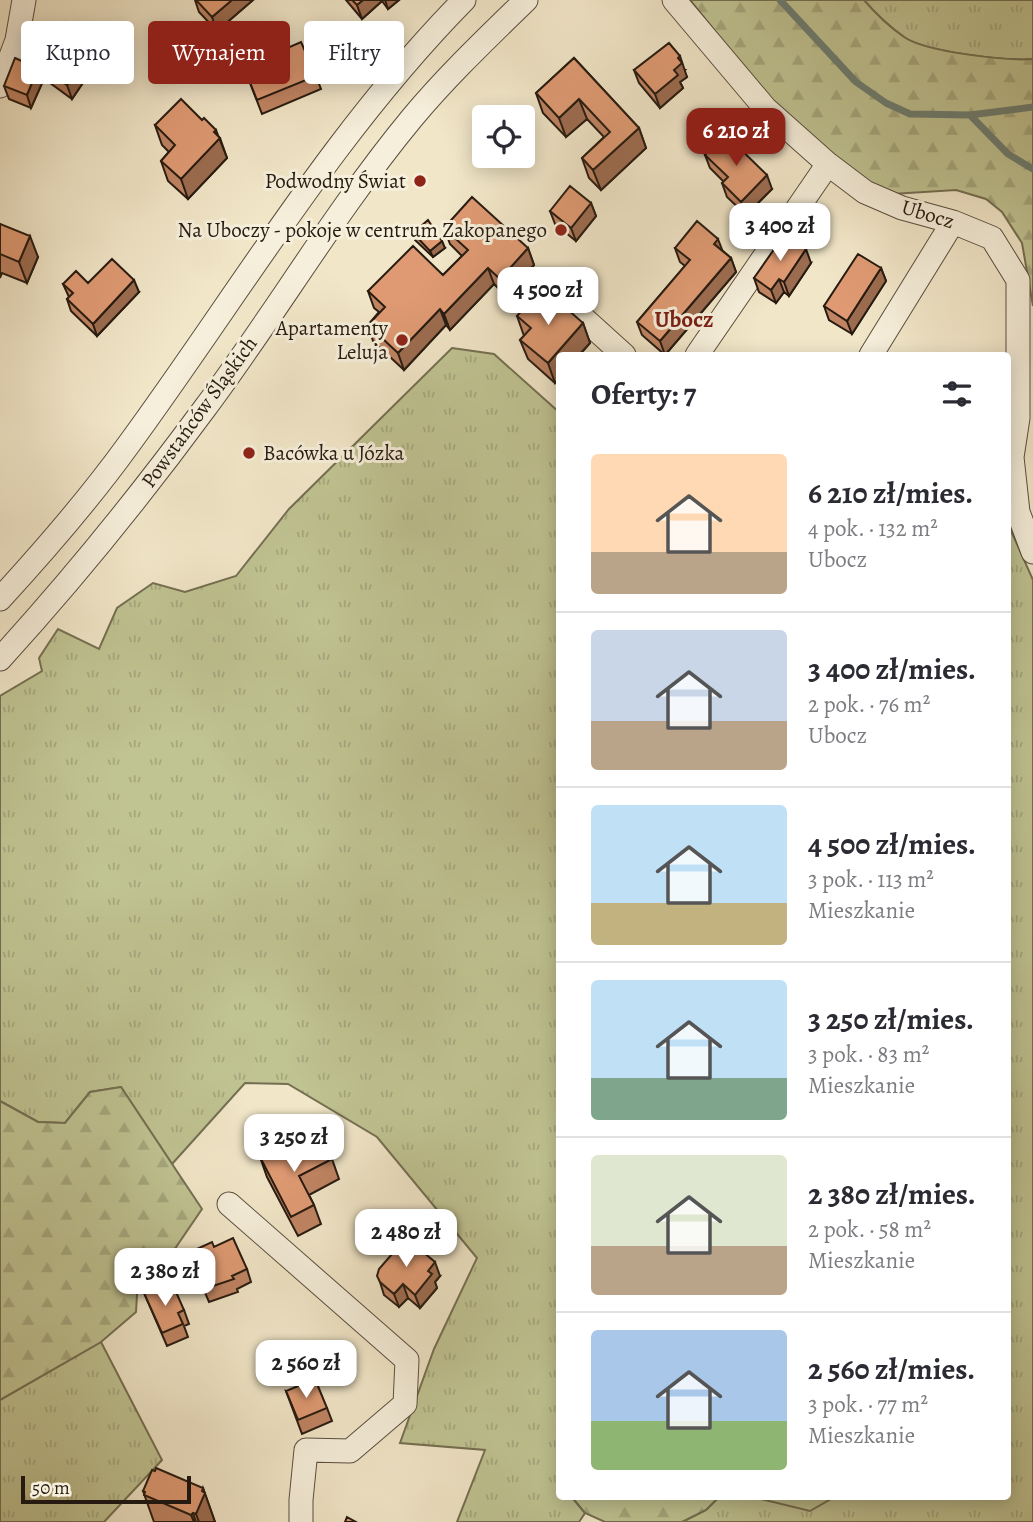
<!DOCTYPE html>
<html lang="pl">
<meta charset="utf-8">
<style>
body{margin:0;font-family:Alegreya,serif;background:#f2f2f3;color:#2b2b33;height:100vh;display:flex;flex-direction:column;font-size:26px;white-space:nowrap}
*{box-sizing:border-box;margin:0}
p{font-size:23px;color:#7c7c81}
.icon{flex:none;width:38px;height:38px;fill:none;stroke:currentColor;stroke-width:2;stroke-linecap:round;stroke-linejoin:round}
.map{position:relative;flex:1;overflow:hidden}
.panel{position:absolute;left:556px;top:352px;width:455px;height:1148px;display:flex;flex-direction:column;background:#fff;border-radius:7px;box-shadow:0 4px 18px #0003}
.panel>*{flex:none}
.banner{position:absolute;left:21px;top:21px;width:430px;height:63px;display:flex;gap:14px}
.fabs{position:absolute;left:472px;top:105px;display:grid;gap:14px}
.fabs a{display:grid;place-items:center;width:63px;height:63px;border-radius:7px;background:#fff;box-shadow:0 4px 18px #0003;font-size:35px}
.scale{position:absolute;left:21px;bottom:18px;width:170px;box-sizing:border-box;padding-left:7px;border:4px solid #271b11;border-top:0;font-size:19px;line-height:24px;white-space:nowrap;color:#271b11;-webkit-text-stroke:5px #f6efdb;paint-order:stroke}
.price{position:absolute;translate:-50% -60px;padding:0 16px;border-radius:14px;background:#fff;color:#222;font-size:23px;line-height:46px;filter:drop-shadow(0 2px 4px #0008)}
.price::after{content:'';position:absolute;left:50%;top:42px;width:21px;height:16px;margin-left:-10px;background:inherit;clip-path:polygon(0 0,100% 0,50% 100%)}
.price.active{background:#8f2418;color:#fff}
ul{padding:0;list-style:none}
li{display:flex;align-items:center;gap:21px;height:175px;padding:0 35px}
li+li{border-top:2px solid #e1e1e2}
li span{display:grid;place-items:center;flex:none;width:196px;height:140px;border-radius:7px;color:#555}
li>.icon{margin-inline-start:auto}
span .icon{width:84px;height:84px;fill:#fffc;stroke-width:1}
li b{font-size:30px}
h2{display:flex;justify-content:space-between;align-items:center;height:84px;padding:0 35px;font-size:30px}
.tag{padding:0 24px;border-radius:7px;background:#fff;box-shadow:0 4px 18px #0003;font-size:24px;line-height:63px}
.tag.active{background:#8f2418;color:#fff}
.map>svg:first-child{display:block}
</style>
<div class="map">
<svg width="1033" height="1522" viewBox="0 0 1033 1522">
<defs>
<pattern id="grass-tufts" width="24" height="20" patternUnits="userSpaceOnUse" patternTransform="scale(1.75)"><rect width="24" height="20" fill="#c0c392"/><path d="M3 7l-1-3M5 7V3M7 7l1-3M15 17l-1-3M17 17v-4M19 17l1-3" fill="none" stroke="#a5a77d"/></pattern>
<pattern id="forest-firs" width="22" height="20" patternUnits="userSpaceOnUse" patternTransform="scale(1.75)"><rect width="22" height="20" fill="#c0c392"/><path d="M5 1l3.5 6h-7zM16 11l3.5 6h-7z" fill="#a5a77d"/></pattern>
</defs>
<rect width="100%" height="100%" fill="#f1e6c8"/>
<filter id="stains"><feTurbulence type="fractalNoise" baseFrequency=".00286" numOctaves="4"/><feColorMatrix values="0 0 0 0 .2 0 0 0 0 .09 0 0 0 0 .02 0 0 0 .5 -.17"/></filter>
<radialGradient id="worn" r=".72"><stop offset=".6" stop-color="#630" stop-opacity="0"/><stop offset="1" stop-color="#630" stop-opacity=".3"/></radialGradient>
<path fill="url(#grass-tufts)" stroke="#746f52" stroke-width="2" d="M864,0H1033V59C1007,61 925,52 904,37C890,27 875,13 864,0Z
M452,348L494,354L560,413V1496H571L585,1513L579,1522H457L485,1450L400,1443L434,1349L477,1258L377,1137L288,1084L245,1083L172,1164L121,1087L90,1092L65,1123L38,1122L0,1101V696L42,671L39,658L58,629L99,649L117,608L153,583L185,592L236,576L289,509Z
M1008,524L1033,580V1522H682L706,1510L720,1496H749L810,1510L836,1496H1008Z
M101,1342L162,1460L104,1522H0V1400Z"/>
<path fill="url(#forest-firs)" stroke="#746f52" stroke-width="2" d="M690,0H864C875,13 890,27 904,37C925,52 1007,61 1033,59V306L1022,243L1002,212L986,199L956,190L892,194L828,172Z
M121,1087L202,1209L172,1253L138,1277L136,1312L101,1342L0,1400V1101L38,1122L65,1123L90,1092Z
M571,1496H720L706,1510L682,1522H605L585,1513Z
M749,1496H836L810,1511Z"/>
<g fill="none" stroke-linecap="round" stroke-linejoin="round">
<path stroke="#6d7e73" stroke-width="7" d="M780,0L856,82L886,103L910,114L970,115L1033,107
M970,115L1008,154L1033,169"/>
<defs>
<path id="minor" d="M674,0L765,108L828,164L865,192L902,208L953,222L992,238L1018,280V418L1012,457L1018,512L1033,552
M0,86L17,40L24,0
M572,308L624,355
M697,355L828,164
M871,355L953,222
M0,599C45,550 90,498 129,444C239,294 333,133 464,0
M0,659C73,579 141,495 205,408C276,313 336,210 412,118C447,76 487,38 526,0
M229,1204L407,1360L405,1404L350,1451L306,1450L301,1500V1522"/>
</defs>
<use href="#minor" stroke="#5a4e3f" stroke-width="25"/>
<use href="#minor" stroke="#f6efdb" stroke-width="23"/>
</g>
<path fill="#c08463" stroke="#271b11" stroke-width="2" d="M195,0H253L217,31L199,12Z
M346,0H399L388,9L382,1L362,19Z
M101,56L72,99L42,77L37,64Z
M574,58L639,128L646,148L601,190L589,178L582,158L604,137L587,119L566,137L543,113L536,93Z
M274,63L316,76L321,89L262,114L247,75Z
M38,68L43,81L31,108L9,99L4,86Z
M634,70H685L684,71L687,77L680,82L683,88L660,108L639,83Z
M155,125L218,137L220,138L227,158L188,199L168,181L161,161L169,152L162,145Z
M705,155L772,189L746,215L727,197L722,183L724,182L710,168Z
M591,203L596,216L576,241L555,224L550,211Z
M0,224L38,257L27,283L2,273L0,278Z
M444,228L528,248L534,265L505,295L494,284L450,330L446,325L404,370L373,341L368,325L379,312L374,308L368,291L443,275L462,256L450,244Z
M413,233L445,248L433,257L415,240Z
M675,248L723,251L731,258L736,272L665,355L642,335L637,322L685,266L680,262Z
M811,263L789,296L784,292L776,303L759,292L754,278Z
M881,268L886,281L852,334L829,320L824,306Z
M88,283L139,292L97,336L71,311L67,299L69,297L63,284Z
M551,307L583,323L590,343L555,383L528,359L520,340L524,336L517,316Z
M260,1157L332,1159L339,1179L309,1195L314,1205L321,1224L298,1236L267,1177Z
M214,1247L247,1269L251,1282L237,1289L238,1292L209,1302L188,1253Z
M440,1276L435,1282L437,1288L420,1308L408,1298L399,1307L384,1295L380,1282Z
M144,1293L167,1296L184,1310L189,1324L184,1326L188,1337L167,1346Z
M286,1391L327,1408L332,1421L302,1434Z
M203,1488L215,1522H154L143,1491Z"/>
<path fill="#9c6c50" stroke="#271b11" stroke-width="2" d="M232,0H253L217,31L212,17Z
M363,0H382V1L362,19L357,5Z
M385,0H399L388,9Z
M97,43L101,56L72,99L67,85Z
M680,56L687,77L680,82L683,88L660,108L655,94L674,70L678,58Z
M38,68L43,81L31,108L27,95Z
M579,99L587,119L566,137L559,118Z
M639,128L646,148L601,190L593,170Z
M216,130L227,158L188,199L181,179Z
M767,175L772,189L746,215L741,202Z
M591,203L596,216L576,241L571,228Z
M30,236L38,257L27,283L19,262Z
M718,239L723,252L714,244Z
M442,241L445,248L433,257L430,251Z
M528,248L534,265L505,295L500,279Z
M806,249L811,263L789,296L784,282Z
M731,258L736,272L665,355L660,341Z
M488,268L494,284L450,330L444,314Z
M881,268L886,281L852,334L847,321Z
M779,279L784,292L776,303L771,290Z
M134,280L139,292L97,336L93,324Z
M440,309L446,325L404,370L398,353Z
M583,323L590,343L579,355H560V377L555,383L548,363Z
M435,1262L440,1276L435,1282L437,1288L420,1308L415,1295L428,1271Z
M403,1284L408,1298L399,1307L394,1294Z
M203,1488L215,1522H199L196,1514Z
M193,1513L196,1522H194L191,1515Z"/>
<path fill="#df9a73" stroke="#271b11" stroke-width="2" d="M196,0H232L212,17Z
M352,0H363L357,5Z
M66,22L97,43L67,85L37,64Z
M301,42L316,76L257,100L247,75L274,63L271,55Z
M669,43L680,56L678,58L682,63L674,70L678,75L655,94L634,70Z
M15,58L38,68L27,95L4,86Z
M574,58L639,128L593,170L582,158L610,132L579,99L559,118L536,93Z
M181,99L202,120L204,118L216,130L214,132L220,138L181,179L161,161L175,145L155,125Z
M725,134L767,175L741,202L722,183L728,177L705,155Z
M570,186L591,203L571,228L550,211Z
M472,197L528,248L500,279L488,268L444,314L440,309L398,353L368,325L385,307L368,291L413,246L443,275L468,250L444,228Z
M428,220L442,241L430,251L413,233Z
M697,221L718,239L714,244L731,258L660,341L637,322L690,260L675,248Z
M0,224L30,236L19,262L0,254Z
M784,235L806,249L784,282L779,279L771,290L754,278Z
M858,254L881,268L847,321L824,306Z
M112,259L134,280L93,324L67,299L73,293L63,284L76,271L88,283Z
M536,294L551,307L557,300L583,323L548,363L520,340L531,328L517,316Z
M322,1140L332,1159L299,1176L314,1205L291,1217L260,1157L283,1145L289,1158Z
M233,1238L247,1269L232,1276L234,1279L204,1289L188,1253L212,1242L214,1247Z
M406,1238L435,1262L428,1271L432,1274L415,1295L403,1284L394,1294L380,1282L377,1276L379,1269Z
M161,1285L167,1296L176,1292L184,1310L178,1313L183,1324L162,1333L144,1293Z
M315,1379L327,1408L298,1420L286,1391Z
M156,1468L203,1488L202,1491L205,1493L196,1514L193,1513L191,1515L144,1495L145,1492L143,1491L152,1470L155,1471Z
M347,1517L356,1522H345Z"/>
<g fill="#8f2418" stroke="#f6efdb" stroke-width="2.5">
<circle cx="420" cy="181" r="7"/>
<circle cx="561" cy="230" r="7"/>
<circle cx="402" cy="340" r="7"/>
<circle cx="249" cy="453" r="7"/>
</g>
<g text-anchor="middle" stroke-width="6" stroke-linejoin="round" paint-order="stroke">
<g font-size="21" fill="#271b11" stroke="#f6efdb" text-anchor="end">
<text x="406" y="188">Podwodny Świat</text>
<text x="547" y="237">Na Uboczy - pokoje w centrum Zakopanego</text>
<text x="388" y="335">Apartamenty<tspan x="388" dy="24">Leluja</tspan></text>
<text x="263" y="460" text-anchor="start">Bacówka u Józka</text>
</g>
<g font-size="21" fill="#271b11" stroke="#f6efdb">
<text transform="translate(928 214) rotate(17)" y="7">Ubocz</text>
<text transform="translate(199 412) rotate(-54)" y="7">Powstańców Śląskich</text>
</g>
<g font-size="23" font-weight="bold" fill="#7a1f14" stroke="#f6efdb">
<text x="684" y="327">Ubocz</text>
</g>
</g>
<rect width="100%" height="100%" filter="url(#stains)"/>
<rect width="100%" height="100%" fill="url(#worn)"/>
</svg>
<div class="fabs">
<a><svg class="icon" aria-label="locate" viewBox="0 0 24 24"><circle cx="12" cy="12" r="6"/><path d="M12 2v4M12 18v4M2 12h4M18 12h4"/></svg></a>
</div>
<div class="scale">50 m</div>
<b class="price active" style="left:736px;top:168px">6 210 zł</b>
<b class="price" style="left:780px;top:263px">3 400 zł</b>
<b class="price" style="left:548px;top:327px">4 500 zł</b>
<b class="price" style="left:294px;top:1174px">3 250 zł</b>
<b class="price" style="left:406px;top:1269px">2 480 zł</b>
<b class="price" style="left:165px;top:1308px">2 380 zł</b>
<b class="price" style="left:306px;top:1400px">2 560 zł</b>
<div class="banner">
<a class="tag">Kupno</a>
<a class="tag active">Wynajem</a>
<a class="tag">Filtry</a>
</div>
<section class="panel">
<h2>Oferty: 7<svg class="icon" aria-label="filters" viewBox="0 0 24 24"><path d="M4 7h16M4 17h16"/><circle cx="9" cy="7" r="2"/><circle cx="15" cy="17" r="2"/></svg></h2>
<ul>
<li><span style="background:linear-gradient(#ffd9b3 70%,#b9a48a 0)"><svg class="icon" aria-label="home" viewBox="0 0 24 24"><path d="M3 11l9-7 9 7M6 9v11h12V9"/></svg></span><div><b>6 210 zł/mies.</b><p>4 pok. · 132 m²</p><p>Ubocz</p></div></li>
<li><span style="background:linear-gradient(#c9d6e8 65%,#b9a48a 0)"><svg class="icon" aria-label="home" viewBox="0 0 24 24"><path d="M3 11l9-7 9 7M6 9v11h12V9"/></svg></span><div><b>3 400 zł/mies.</b><p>2 pok. · 76 m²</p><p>Ubocz</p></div></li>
<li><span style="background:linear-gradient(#bfe0f5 70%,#c2b280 0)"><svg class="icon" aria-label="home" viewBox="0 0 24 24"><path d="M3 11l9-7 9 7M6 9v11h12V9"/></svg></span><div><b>4 500 zł/mies.</b><p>3 pok. · 113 m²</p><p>Mieszkanie</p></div></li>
<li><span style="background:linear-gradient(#bfe0f5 70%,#7fa58c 0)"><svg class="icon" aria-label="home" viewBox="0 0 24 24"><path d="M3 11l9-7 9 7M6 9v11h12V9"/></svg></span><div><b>3 250 zł/mies.</b><p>3 pok. · 83 m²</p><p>Mieszkanie</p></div></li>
<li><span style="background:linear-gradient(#dfe7d0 65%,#b9a48a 0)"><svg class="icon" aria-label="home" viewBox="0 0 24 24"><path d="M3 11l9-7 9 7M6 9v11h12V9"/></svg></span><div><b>2 380 zł/mies.</b><p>2 pok. · 58 m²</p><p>Mieszkanie</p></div></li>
<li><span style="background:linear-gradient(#a9c7e8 65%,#8fb573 0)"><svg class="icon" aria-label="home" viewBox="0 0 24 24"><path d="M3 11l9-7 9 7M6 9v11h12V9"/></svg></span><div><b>2 560 zł/mies.</b><p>3 pok. · 77 m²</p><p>Mieszkanie</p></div></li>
</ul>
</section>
</div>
